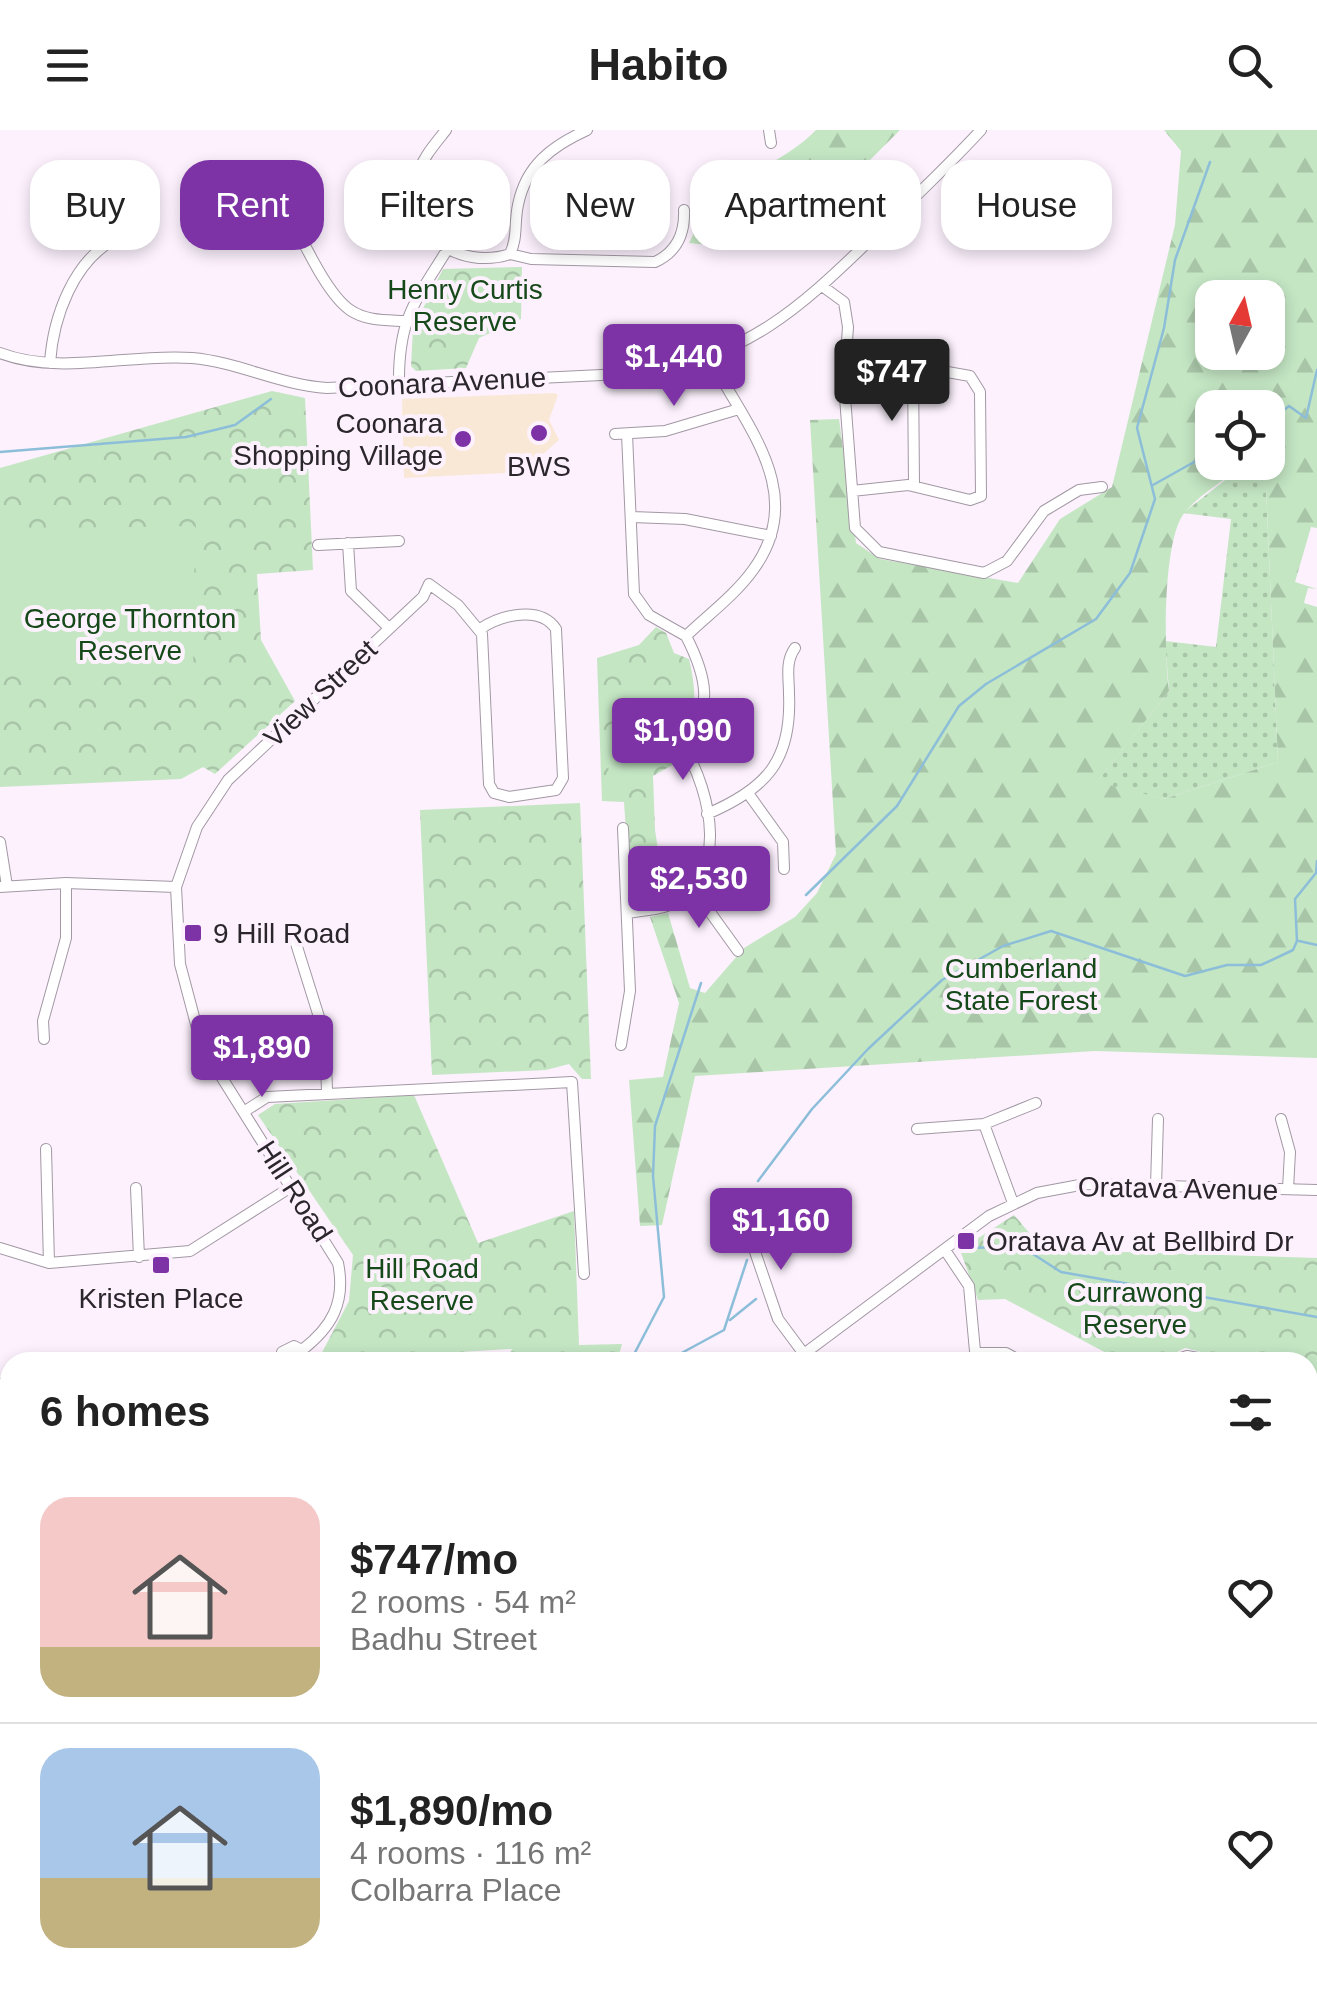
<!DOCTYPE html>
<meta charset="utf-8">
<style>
body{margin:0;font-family:Helvetica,sans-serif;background:#f6f6f6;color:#222;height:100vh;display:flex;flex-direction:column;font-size:38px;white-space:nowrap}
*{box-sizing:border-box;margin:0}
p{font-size:32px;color:#767676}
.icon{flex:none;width:55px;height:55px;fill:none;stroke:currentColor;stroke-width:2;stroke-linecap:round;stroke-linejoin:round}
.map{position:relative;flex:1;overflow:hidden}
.details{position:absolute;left:0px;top:1222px;width:1318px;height:642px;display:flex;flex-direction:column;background:#fff;border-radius:30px 30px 0 0;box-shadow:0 5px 15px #0003}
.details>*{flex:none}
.banner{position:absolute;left:30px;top:30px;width:1258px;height:90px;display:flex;gap:20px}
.needle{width:65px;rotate:8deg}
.controls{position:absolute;left:1195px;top:150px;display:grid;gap:20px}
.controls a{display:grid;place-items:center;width:90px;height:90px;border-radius:20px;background:#fff;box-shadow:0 5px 15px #0003;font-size:50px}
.price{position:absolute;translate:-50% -85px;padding:0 22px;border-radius:10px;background:#7d33a5;color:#fff;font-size:32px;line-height:65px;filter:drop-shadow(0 2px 5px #0008)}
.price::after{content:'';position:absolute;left:50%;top:60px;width:30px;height:22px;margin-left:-15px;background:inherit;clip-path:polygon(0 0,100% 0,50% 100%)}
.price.current{background:#222;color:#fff}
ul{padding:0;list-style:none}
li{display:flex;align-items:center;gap:30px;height:250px;padding:0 40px}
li+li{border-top:2px solid #e0e0e0}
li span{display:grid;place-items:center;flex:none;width:280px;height:200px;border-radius:30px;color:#555}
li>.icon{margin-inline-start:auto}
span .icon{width:120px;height:120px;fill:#fffc;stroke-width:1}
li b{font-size:42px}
h2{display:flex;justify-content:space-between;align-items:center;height:120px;padding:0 40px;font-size:42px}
.tag{padding:0 35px;border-radius:30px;background:#fff;box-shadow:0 5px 15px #0003;font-size:35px;line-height:90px}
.tag.current{background:#7d33a5;color:#fff}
header{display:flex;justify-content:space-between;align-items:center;height:130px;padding:0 40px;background:#fff;font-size:45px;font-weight:700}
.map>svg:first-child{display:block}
</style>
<header><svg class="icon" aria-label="menu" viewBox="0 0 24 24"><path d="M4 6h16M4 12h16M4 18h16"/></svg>Habito<svg class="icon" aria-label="search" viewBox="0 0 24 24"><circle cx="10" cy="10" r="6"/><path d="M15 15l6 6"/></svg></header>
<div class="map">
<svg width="1317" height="1863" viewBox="0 0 1317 1863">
<defs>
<pattern id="grass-dots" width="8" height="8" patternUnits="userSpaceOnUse" patternTransform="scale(2.5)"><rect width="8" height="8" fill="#c4e6c3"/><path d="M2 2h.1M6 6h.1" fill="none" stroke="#a9c5a8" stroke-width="1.8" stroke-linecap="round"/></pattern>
<pattern id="forest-firs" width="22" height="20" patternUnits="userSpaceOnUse" patternTransform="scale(2.5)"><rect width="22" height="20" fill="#c4e6c3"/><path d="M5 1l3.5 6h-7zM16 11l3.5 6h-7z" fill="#a9c5a8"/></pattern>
<pattern id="park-crowns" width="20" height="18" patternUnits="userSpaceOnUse" patternTransform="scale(2.5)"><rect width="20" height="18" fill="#c4e6c3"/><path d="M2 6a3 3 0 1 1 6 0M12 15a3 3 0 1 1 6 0" fill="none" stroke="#a9c5a8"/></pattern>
</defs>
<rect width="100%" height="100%" fill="#fcf1fd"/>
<path fill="#fae8d7" d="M554,263L558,265L549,290L559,310L523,342L404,348L402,269Z"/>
<path fill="url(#grass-dots)" d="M1247,333H1265L1278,632L1164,669L1096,653L1169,561L1165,511L1216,517L1231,389L1183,383Z"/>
<path fill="url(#forest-firs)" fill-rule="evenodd" d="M816,0H900L793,107L768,93L738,118L689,113L699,93V79C738,44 782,35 816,0Z
M1164,0H1317V398L1311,397L1295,452L1317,459L1308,458L1304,473L1317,477V928L1095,921L695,946L662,1095L640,1096L629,950L663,947L679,873L650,787L668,783L690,858L705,863L744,818L795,787L817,763L836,724L810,290L839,289L856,413L880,429L1018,453L1060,389L1112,357L1175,95L1181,21ZM1212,168H1268V222H1212ZM1212,278H1268L1265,333L1278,632L1164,669L1097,652L1169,561C1164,525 1162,409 1185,382C1201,363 1228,348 1247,333L1212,332Z
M0,1564H10V1797L0,1808Z"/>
<path fill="url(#park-crowns)" d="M522,137L521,189L479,208L466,238L416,241L411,236L413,198L443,139Z
M272,261L305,268L313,440L257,444L261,510L295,571L215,644L203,637L181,649L0,657V338Z
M656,497L666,503L674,523L689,529C697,562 698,591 678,620L681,630L653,646L655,700L666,771L631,775L624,672L602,671L597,528L639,515Z
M580,673L591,949H582L569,934L546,940L432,945L420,680Z
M414,965L478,1113L574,1081L579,1215L622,1214L617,1232H506L512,1219L378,1227L372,1232H317L349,1171L353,1125L258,985L275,974Z
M1014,1085L1037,1112L1057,1120L1317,1128V1253L1308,1251V1232H1241L1185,1218L1157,1232H1123L1005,1169L978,1170L960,1120Z
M1308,1641L1317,1644V1689L1308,1694Z
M712,1855H969V1863H714Z"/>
<path fill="#c4e6c3" d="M195,396L193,535L0,536V412L16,399Z
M608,621H627L628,659L609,660Z"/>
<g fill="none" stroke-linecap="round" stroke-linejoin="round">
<path stroke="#8dbed9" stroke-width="2.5" d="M1268,293L1289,276L1306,288L1317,240
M0,322L186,307L235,295L271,269
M1153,355L1212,322
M806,765L897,676L959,576L986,554L1096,489L1130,443L1155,369L1137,298L1164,198L1175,130L1210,32
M1297,811L1295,769L1316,743L1317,731
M1299,811L1317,815
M758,1051L812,979L868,919L942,850L1003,816L1051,801L1185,846L1227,835H1261L1293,820L1297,811
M968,1118L1006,1117L1033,1124L1061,1142L1317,1187
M730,1190L756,1169
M630,1232L664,1167L653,1046L655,996L701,853
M665,1232L724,1200L747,1130
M0,1733L10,1729"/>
<defs>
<path id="minor" d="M446,0C435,14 422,28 417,47C402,103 460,141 510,124C518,107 514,93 518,75C526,35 552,16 587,0
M769,0L771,13
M285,78C301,105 325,163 350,180C366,191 386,190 404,191
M510,124L531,129L655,132C677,122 685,104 684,80
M822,156L844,172L848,197L844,254L855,398L879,422L984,443L1007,431L1044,381L1079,360L1102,357
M0,223C61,246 129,223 192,228C238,232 280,255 327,258L643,243C746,227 799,179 871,109C909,73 946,38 981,0
M846,224L970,246L980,262L981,366L970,370L908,355L852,361
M50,233C53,188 73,130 117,108
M913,236L914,356
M399,255C398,190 414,173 447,120
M615,304L665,301L739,279
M627,304L634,464L649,485L686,506
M632,387L685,389L771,406
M348,413L351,461L389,498
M318,415L399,411
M686,506C708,485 735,465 753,440C809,364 746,296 710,228
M750,666L783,712L784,739
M707,684C766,659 792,631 789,564C789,547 785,532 795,518
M0,712L7,756
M0,757L66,753L176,757
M692,757L738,821
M628,783C640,781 655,780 667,776C732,750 711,662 684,617C714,578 707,547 686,506
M293,804L325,906L327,961
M44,909L43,891L66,808V753
M621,915L630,861L623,698
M245,981L267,967L572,952L584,1144
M1281,989L1290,1022L1288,1059
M984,994L1013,1073
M917,999L984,994L1036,973
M46,1019L49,1133
M1156,1056L1158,989
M136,1058L139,1127
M733,1081L751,1110L778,1189L804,1224
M0,1118L49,1133L190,1121L291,1057
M945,1120L969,1156L976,1232
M302,1220C332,1197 346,1172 338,1133L219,943L197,898L180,834L176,757L197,697L228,650L423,467L429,454L458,475L482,504L489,654L494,663L509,667L556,660L563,648L556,499C540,475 501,485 480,499
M975,1223H1006L1022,1232
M227,1232L280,1229
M281,1232L282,1222L294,1216L302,1220L305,1232
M793,1232L989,1086L1037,1063L1085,1054L1317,1060
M1170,1232L1187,1226L1219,1232
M0,1254L10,1253
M1308,1259L1317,1262
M1308,1463L1317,1465
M0,1465L10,1461
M1308,1574L1317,1578
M197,1855V1863
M607,1855L608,1863
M1178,1855L1179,1863
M1296,1863L1298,1855"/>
</defs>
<use href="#minor" stroke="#a298a4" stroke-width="12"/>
<use href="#minor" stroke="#fff" stroke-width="10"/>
</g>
<g fill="#7d33a5" stroke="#fcf1fd" stroke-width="4">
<circle cx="539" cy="303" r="10"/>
<circle cx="463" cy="309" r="10"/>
<rect x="183" y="793" width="20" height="20" rx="5"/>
<rect x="956" y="1101" width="20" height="20" rx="5"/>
<rect x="151" y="1125" width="20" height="20" rx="5"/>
</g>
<g text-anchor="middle" stroke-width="8" stroke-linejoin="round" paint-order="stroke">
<g font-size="28" fill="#164919" stroke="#fcf1fd">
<text x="465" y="169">Henry Curtis<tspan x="465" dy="32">Reserve</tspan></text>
<text x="130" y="498">George Thornton<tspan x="130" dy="32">Reserve</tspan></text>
<text x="1021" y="848">Cumberland<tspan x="1021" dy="32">State Forest</tspan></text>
<text x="422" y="1148">Hill Road<tspan x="422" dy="32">Reserve</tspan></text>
<text x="1135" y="1172">Currawong<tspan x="1135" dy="32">Reserve</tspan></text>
</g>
<g font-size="28" fill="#2a262b" stroke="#fcf1fd">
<text transform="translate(442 252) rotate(-3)" y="10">Coonara Avenue</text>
<text transform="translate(320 563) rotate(-43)" y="10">View Street</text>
<text transform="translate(1178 1058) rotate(1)" y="10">Oratava Avenue</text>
<text transform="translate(295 1061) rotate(57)" y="10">Hill Road</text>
</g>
<g font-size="28" fill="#2a262b" stroke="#fcf1fd">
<text x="443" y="303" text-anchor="end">Coonara<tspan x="443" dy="32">Shopping Village</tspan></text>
<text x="539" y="346">BWS</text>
<text x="213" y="813" text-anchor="start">9 Hill Road</text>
<text x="986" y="1121" text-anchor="start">Oratava Av at Bellbird Dr</text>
<text x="161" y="1178">Kristen Place</text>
</g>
</g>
</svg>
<div class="controls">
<a><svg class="needle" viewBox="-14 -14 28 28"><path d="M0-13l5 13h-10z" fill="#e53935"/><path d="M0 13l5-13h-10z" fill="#767676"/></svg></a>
<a><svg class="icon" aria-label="locate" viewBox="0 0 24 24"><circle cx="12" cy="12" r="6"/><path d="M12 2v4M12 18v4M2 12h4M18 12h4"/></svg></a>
</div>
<b class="price" style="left:674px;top:279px">$1,440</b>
<b class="price current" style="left:892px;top:294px">$747</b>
<b class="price" style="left:683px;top:653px">$1,090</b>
<b class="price" style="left:699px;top:801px">$2,530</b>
<b class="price" style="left:262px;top:970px">$1,890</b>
<b class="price" style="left:781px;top:1143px">$1,160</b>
<div class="banner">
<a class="tag">Buy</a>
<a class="tag current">Rent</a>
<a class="tag">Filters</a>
<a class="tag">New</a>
<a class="tag">Apartment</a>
<a class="tag">House</a>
</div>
<section class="details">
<h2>6 homes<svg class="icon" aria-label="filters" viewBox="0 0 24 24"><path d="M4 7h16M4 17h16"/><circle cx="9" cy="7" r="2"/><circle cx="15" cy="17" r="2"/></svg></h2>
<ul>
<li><span style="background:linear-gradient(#f6c9c9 75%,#c2b280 0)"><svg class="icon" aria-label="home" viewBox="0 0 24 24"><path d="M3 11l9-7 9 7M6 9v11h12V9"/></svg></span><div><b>$747/mo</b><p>2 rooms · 54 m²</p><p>Badhu Street</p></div><svg class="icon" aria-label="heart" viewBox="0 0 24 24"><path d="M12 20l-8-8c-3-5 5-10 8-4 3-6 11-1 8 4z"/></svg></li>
<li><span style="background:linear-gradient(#a9c7e8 65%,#c2b280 0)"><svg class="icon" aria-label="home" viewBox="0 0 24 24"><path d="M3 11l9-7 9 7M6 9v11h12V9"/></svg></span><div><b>$1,890/mo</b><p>4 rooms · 116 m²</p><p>Colbarra Place</p></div><svg class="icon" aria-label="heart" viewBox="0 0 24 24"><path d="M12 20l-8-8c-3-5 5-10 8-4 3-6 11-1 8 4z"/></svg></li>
</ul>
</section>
</div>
